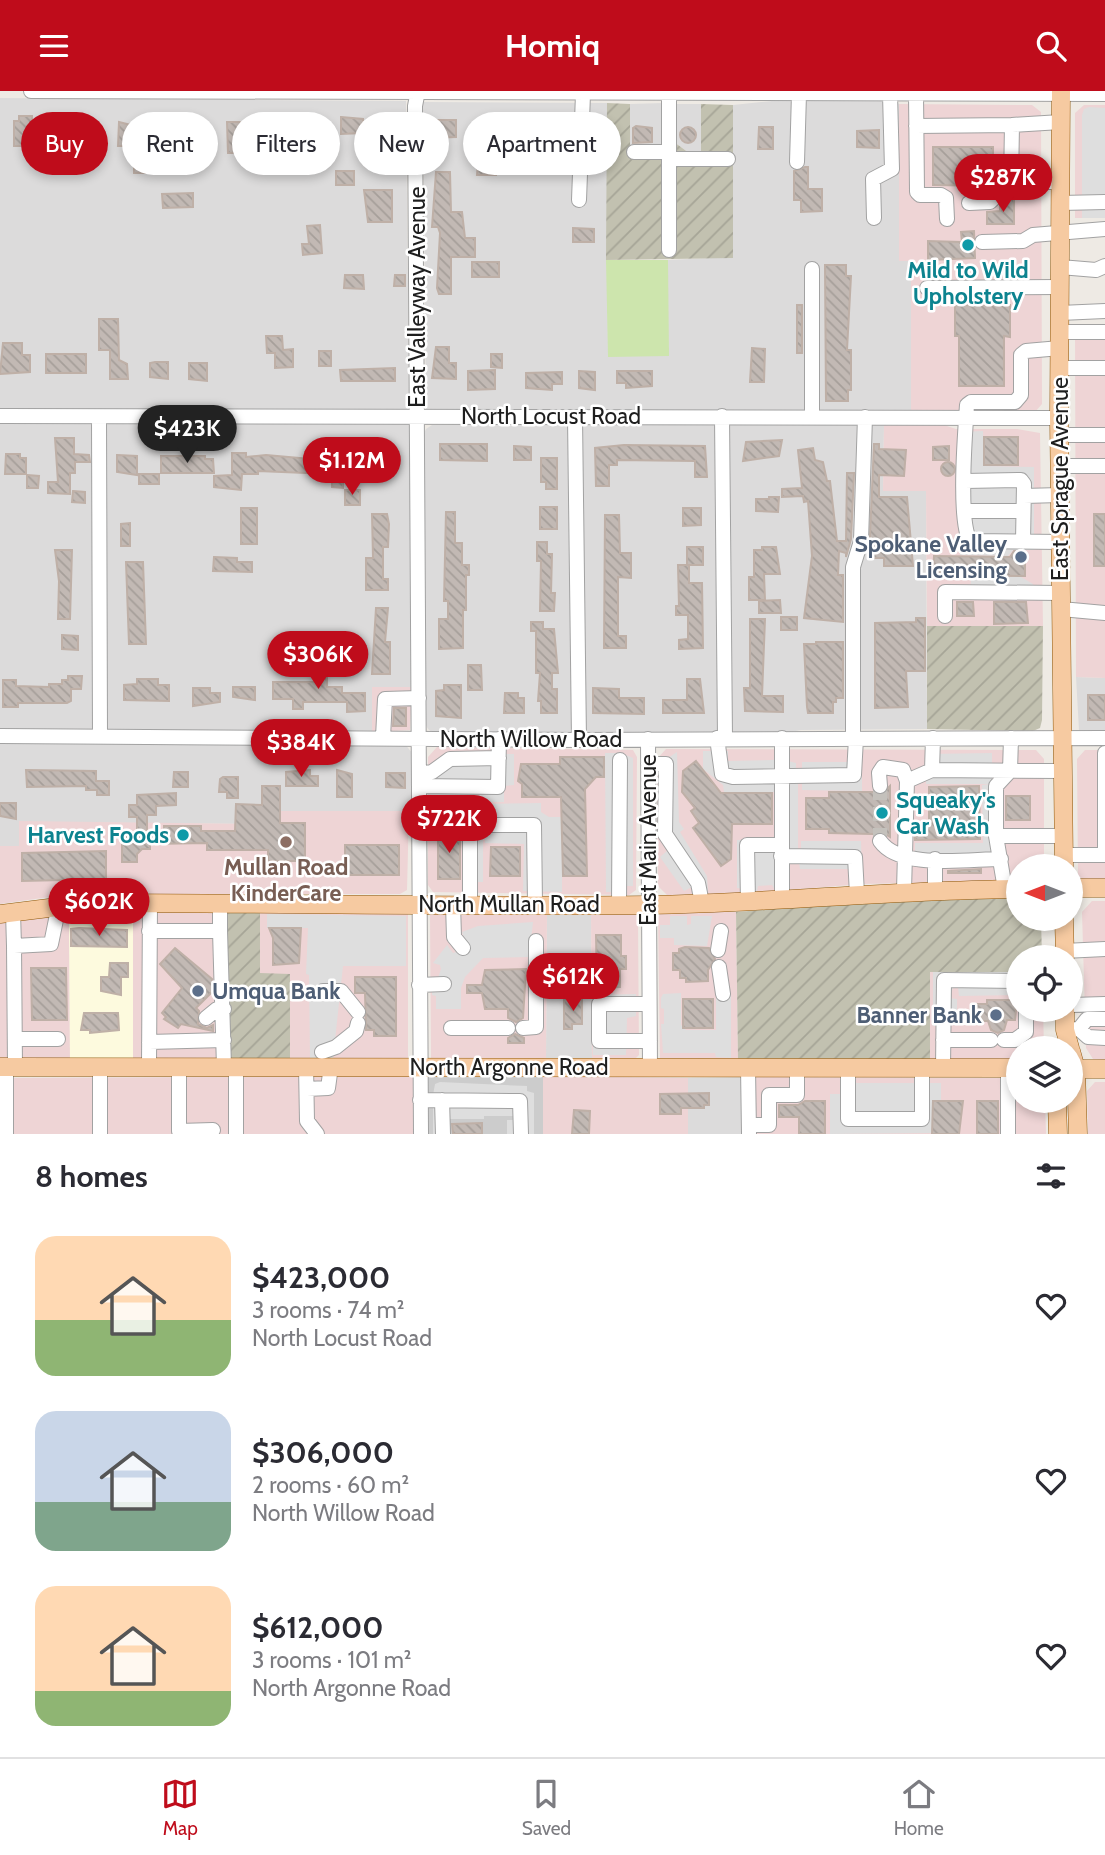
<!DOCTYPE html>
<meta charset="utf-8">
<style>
body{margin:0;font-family:Cabin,sans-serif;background:#f2f2f3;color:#2b2b33;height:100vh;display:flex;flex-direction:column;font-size:26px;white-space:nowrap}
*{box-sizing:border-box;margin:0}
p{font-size:23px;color:#7c7c81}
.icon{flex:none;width:38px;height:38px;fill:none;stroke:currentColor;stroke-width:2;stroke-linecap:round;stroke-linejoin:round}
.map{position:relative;height:1043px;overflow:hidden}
.side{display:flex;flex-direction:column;background:#fff;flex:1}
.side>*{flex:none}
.hud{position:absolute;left:21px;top:21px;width:700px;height:63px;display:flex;gap:14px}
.needle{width:46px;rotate:270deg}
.tools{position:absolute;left:1006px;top:763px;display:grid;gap:14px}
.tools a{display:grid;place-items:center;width:77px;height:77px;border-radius:50%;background:#fff;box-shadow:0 4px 10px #0003;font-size:35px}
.price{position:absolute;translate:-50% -60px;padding:0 16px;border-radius:24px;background:#bf0c1b;color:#fff;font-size:23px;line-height:46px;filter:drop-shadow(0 2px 4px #0008)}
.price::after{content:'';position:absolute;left:50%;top:42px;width:21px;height:16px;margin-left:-10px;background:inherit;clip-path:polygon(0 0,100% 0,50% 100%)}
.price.active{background:#222;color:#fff}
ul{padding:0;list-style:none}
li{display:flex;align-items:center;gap:21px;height:175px;padding:0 35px}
li span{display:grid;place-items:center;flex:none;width:196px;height:140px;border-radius:21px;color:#555}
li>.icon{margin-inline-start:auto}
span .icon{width:84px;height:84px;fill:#fffc;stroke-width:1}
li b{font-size:30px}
h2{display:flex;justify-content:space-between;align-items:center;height:84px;padding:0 35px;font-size:30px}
.pill{padding:0 24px;border-radius:32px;background:#fff;box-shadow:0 4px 10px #0003;font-size:24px;line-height:63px}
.pill.active{background:#bf0c1b;color:#fff}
header{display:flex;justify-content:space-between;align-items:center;height:91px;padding:0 35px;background:#bf0c1b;color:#fff;font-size:32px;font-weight:700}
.tabs{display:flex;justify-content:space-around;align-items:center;height:98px;border-top:2px solid #e1e1e2;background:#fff;font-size:19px;color:#7c7c81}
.tabs a{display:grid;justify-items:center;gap:4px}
.tabs .active{color:#bf0c1b}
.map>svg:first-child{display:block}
</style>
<header><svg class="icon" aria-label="menu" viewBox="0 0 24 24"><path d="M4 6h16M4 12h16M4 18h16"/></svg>Homiq<svg class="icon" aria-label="search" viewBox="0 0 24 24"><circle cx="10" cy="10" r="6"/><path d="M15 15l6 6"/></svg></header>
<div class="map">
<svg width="1105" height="1043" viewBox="0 0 1105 1043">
<defs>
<pattern id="construction-furrows" width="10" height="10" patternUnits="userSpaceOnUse" patternTransform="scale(1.75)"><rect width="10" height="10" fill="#c2c1b0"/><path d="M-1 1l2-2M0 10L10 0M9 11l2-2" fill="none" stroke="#a6a597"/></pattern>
<pattern id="building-back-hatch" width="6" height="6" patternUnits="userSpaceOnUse" patternTransform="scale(1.75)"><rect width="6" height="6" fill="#c2b9b4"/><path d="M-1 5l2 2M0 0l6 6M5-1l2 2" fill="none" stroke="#a69f9a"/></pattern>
</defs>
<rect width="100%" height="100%" fill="#eeeae4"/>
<path fill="#dcdbdb" d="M0,7L406,10L412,596L372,641L0,639Z
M782,9H891L899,13V169L911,170V322L426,319L423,11L607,12L608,265H668V169L733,166V14Z
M664,12L665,57L630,56V13Z
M674,13H701V61L689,62L674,51Z
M884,333L883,400H926L927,638L801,639L780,643L433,642L428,638L425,632L423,344L426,338L432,334Z
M1076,586L1105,587V643L1079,639Z
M0,652L405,653L412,662L413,716L409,720H260L259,733L19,731V755H0Z
M547,821H591L592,968H546Z
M743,986V1043H688V987Z"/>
<path fill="#eed4d5" d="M899,13L1032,14L1041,21L1042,313L1035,321L911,322V170H899Z
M1084,14H1105V127H1075V22Z
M1075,234H1105V587L1076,586Z
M884,333L944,334L956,338H1017L1040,342L1043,535H927L926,400H883Z
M372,596H412L410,639L372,641Z
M437,656L633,659L637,666L636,799L629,804L433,801L428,794V666Z
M666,658L1036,659L1044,668V775H1018V790L862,793L742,803L667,804L658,795L657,668Z
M1085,659H1105V789H1083L1078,784L1077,668Z
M259,720H409L407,799L400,803H102L56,805L0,813V755H19V730L259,733Z
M1092,810H1105V969L1093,968L1086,957L1082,821Z
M133,820H227L228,970H133Z
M69,821L70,970H0V831Z
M260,821L408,822V967L290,970L289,883H260Z
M547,821L546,968L431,967L430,822Z
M591,821L637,823L638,826L639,964L635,968H592Z
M662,821H736L738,969L660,967L658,826Z
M930,881H1018V919H1043L1044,957H1018V969H930Z
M413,985V1043H0V987Z
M543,985L688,987V1043H543Z
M743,986L1018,987V1010H1045L1046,1043H743Z
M1095,991H1105V1043H1088L1087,1000Z"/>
<path fill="#fdfade" d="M133,820V970H70L69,821Z"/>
<path fill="#ccc" d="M413,985H543V1043H413Z"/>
<path fill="url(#construction-furrows)" d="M607,12L630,13V56L664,57L674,51L689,62L701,61V13L733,14V167L606,169Z
M927,535H1043L1042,629L1040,637L1033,640L927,638Z
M1018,806V828H1041L1042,866H1018V881H930V969H738L736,821L890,808Z
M227,820L260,821V882L290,883V970H228Z"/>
<path fill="#cde5ad" d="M606,169H668L669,265L608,266Z"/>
<path fill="#dedede" d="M1089,16L1105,17V127H1082V24L1084,18Z
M983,340L984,375L1034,376V459H1013L1008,465L960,464V341Z
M971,486H1021L1033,493L1034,505H970Z
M703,660H728V670L773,669L776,667L796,672V680L802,679V671H849L862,660V700L802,699V692L798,693V758L801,759V750H861L862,790L848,778H800L799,771H789L775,799L772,794L758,795L757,800L737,797V749L774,748L777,746L776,701H724L723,694L703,678Z
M677,661L679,731L684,738L680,741L707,785L708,800H694V795L684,800L660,766L668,759L660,749L659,735L668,667Z
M605,662H621L633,667V795H625V801H606Z
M992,662V762H915V752H983L982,694L990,693H926L927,663Z
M448,663H514V694L504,695V711H431V678L438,668Z
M541,712V721L549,726H562V801L523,800L524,753L485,752V713Z
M473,718L474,731L483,732V791H476L461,743V719Z
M267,823L406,825V875H343L333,968H310L309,884L306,883L308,837H267Z
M446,823H461L460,842L466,853L462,841L478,835L533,831L529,866L483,867L465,886L461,897V918H436V905L432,904V886L438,887L441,878L440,874L433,872L447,854L453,862L456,861L446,847Z
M670,825H687V834L691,833V825H712L707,855L674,854V847H660V834H670Z
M933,881H1018V904L959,905L958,896L953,897L949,907L957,908V934L933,935Z
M681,902V934L686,939H716V902H731V967L716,966L715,962H663L661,933H664V918L661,917V907L663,903Z
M636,903V925L627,927L626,964H593L592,904Z
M840,989L857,992H941V1010H932V1042L830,1043V1003H840Z
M440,991L527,995V1000L534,1002V1043H507V1029H514L515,1025H484V1028H447V1043H433V1004L435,993Z"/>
<path fill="url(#building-back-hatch)" stroke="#bfb0a7" stroke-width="2" d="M258,24L293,27V40L270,41V48H244L242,62H228L227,31H258Z
M19,25H32V55H14V30H19Z
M380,25H396V50H380Z
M341,26L363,28V42L341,43Z
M59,29L95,30V54H86V47L59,44Z
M429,29H456V46L429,47Z
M119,31L135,35V61H127V55H118Z
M489,31L504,32L503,59H496V84H477L478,72H488Z
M541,33H564V38H571V51L541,50Z
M636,35L652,37V51L633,52V37Z
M680 44a8 8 0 1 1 16 0a8 8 0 1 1-16 0Z
M759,36H773V58H758Z
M188,38V55L163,52V40Z
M320,38H332L331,62H320Z
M879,39V57L857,56V40Z
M933,56H993V95L933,94Z
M134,69L147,70V82H134Z
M805,76H808V98H822V120L801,121V109H794V80Z
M336,80H354V94H336Z
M436,81H450L451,121H462L465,147H475V166H451V203H439L437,197L440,142L438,136H432Z
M364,99H392V131H368Z
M193,102V116L163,117L162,103Z
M1007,108H1014V133H987V121L1000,120V115Z
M320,134L322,162L303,164L302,153H309L307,135Z
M573,137L594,138V151H573Z
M974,140L975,167L928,169V150L962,151L961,141Z
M472,171H499V186H472Z
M825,174H846V185H851L847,259H851V299H848V310H826Z
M345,184H363L364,198L344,197Z
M395,184H405V195H394Z
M797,214H802V262H797Z
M955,214H1010V246L1004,245V295H959V245H955Z
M99,228H118L119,269L127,273L128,288H110V259H99Z
M266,245H282L283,259L293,258V276L275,277V262H267Z
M3,252H22V264H30V281L0,283Z
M436,256H449V272H456V288L432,287Z
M752,257L765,258L764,291H750Z
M319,260H331V275H319Z
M46,263H86V282H46Z
M491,263H502V277L491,276Z
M155,271H168V288L150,286V272Z
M189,272H207V290L189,288Z
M395,277V290H341L340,279Z
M495,279V298L468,299V280Z
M579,280L595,281V299L579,297Z
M617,280H652V295L626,297V292H617Z
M562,281V293H552V299L526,297V282Z
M984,346H1018V374H984Z
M55,347H74V363L89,364L90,371H75V382H70V403L48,402V391H58Z
M782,349L779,365L743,370L746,351Z
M440,353H487V370L440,369Z
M874,353H879V358L906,359L904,385L879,384V406H907L913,475H884V467H869Z
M624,354L705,355L707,386H695V370L617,369V374H609V395H596L595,357Z
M514,355L531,356V369H514Z
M949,355V369H933V356Z
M813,357L815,369L823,371L827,390H830L837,450H846L847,382H854L851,448L846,466V462L839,460L838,484H843V531L804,527L812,465L808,410L804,411L803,405L782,406V398L802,397L798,359Z
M232,362H246V366L266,364L311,368V366H320L319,369H329V383L258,380V383H242L241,399L214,396V385L232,384Z
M6,363H20V367H26V383H5Z
M117,364L137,365V384L117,381Z
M161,365H205V368H213L214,382H161Z
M380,365L390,367V381H353V367Z
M541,367H557V398H546V391H541Z
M941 378a7 7 0 1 1 14 0a7 7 0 1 1-14 0Z
M139,383H159V393H139Z
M27,384L39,385L38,397H27Z
M332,385H343V397L332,396Z
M345,399H360V414H345Z
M73,400L85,401V412L72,411Z
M769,406H779L778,421L756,420V408H769Z
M540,416H557V438H540Z
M241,417H257V453H241Z
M683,417H701V434L683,435Z
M446,421H455V452H462V474H469V484H466V519H463V557L439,558V528H448V510H444Z
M372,423H387L389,433L388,456H383V488H388V499H366V467H373Z
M1094,423H1105V475H1094Z
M605,424H619L620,462H631V487L618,486V545H626V557H604Z
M130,432V455H121V433Z
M537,451H547V463H552L551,502H555L554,520H540L541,470H537Z
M687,456H703V474H689V492H702L703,557L679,558V549L688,548V524H676V515H679L678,474H687Z
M762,456H776L780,483H764L765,509H749V486H754V459H762Z
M55,459H72L70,528H58L59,490Z
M1014,460L1025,461V485L933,484L934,465L1010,466Z
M214,466L237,467V471H252V481L213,480Z
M126,471H143L146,553H129Z
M780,509L781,522H759V510Z
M957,511H973L974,525H957Z
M994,511H1026L1028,532L994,533Z
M376,517H388L385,551H390V583H372Z
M781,526H797V539H781Z
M916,527H925V580H906L908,616L875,617V532L916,531Z
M750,528H765L762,605H783V621L745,620L744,597H750Z
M531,531H543V538H554L558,582H552V598H557V622H541V610H538L540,582H536V540H531Z
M62,544L78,545V559L62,558Z
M816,551H843V607H836V611H833V622H808L807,616L804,553H816Z
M314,568H327V596H342V602H365V620L347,621V611H303V618H293V608H273V591H314Z
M468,574H481L482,599H468Z
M68,585H82L81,598H71V610L67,612H18V616H3V589H16V595L49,596V593H62V589H68Z
M137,588H158V594H169V610L124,609V594L137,593Z
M687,588H700L704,622H663V609H687Z
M444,594H461V627L436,625V600L444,599Z
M233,596H255V609L233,606Z
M193,597H210V602H220V611L193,615Z
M593,597L619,598V607H644V623L593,622Z
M505,602H518V607H524V622H504Z
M1088,604H1105V629H1088Z
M394,617H406V635H393Z
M560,666H604V686H596L585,698L587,785H563L561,706H522V693L518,690L521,673H560Z
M696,670L721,702H772V733H732L731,768L721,775L693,737L699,732L691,720L695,717L682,701L683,680Z
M26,679L96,680V690H109V704H97V699H86V695L27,696Z
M310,679V685H318V695H286V681Z
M337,679L352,683V706H337Z
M174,681H188V696H173Z
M386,682H405V697L386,696Z
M223,686H238V707H227V701H219L220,688Z
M262,695H280V732H305V770H268V759H207V752L150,753V758H142L137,763V771H122V744H137V726H129V714H137V704L176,702V714L156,715V724H147V744H164V735H201V740H235L236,713L262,714Z
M890,695V746L882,741L873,743L829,742V738H806V707H829V701H873L881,704Z
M979,695L980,748L915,749V733H929V696Z
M1006,705H1030V729H1006Z
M0,712H16V728L0,725Z
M438,741H460V788H438Z
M345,754H399V784H345Z
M491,756H520V785H490Z
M106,760V788L22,790V762Z
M981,778V782H948V780Z
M79,837L127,839V856L71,855V838Z
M269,837H301L299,872L273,874V847Z
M596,844H621V865H626V878H620V896L597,897Z
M685,856L709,857L715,868L708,879V890L686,891V887H680V879H673V862H679V858Z
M175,857L212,888V901L196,917L199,920L198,933L207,937L213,934V940L181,933L178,937L164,928L166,926L162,922L182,897L160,873Z
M110,872H128V886H121V904L101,900V886H109Z
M31,877H66L67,929H32Z
M526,878L523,927L516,931L508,927V918H485L482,902H467V894H482L485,879Z
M355,886H396V945H374V939H366L365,902H355Z
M564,908H582V933H572V938H564Z
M683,908H713V937H683Z
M987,909H1017L1015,929H1007L1004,939L998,942L991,939L988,930H976V913H987Z
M84,922H118L119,939L90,942V939H81Z
M515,943L524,947V952H508V947Z
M709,1002V1014H704V1017H681V1023H660V1003Z
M805,1010H825V1043H799V1026H779V1014H798Z
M933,1010H963L959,1043H932Z
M977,1010H998V1043H977Z
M574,1019L590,1020L589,1043H572Z
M482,1032V1043H453L452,1033Z"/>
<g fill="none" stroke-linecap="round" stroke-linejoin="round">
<path stroke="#c4c1bc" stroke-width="14" stroke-dasharray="14 7" stroke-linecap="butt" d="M880,695V750"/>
<defs>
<path id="minor" d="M31,0L1105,3
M418,0L415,15L421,1043
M669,3V159
M916,3L917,101L920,104H941L946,107L947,128
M1012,34L1061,31
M916,35L1012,34L1011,91H1061
M634,61H669
M669,68H728
M797,71L799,3
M579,109L583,3
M969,112L990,111L1011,91
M1061,112L1105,111
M874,127L873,88L892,78L890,3
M982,151L1023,150L1033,144L1105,138
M1060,176L1096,179L1105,175
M812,178V325
M927,197L1060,196
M1060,222L1105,220
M1060,241H1105
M1060,257L1026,260L1021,264V304L1015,311H971L967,314C965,342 958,429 970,450L1061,451
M1059,277H1105
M0,325L1059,327
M722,325L725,647
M99,326L100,645
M575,326L579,649
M1059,344H1105
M1060,375H1105
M965,390L1021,389L1024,393L1023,451
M1024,405L1060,404
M964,420H1023
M1061,518L1105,522
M945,525V501L1061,502
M0,645L579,649L1105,647
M383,646L385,608L419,607
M717,647L722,683L733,686L854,684L856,647
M782,647V810
M853,647V476L861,450L865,326
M933,647L932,679L1063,680
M648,648L650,976
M1105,662V677
M648,673H666L665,743L698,792L702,812
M419,683L432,681L450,668L499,667
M907,690L932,679
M419,695L498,696L499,648
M880,695L879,682L883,676L903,679L907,690L904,799
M419,731H470V813
M492,734H534L535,813
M996,745H1063
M880,750C900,779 968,768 1001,768
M1064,764H1105V677
M781,765L855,766L857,803
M935,768V799
M1005,798L996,745V695L1010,680L1011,647
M748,811L747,754H782
M453,813L454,846L463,857
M619,813L620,669
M13,821L14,855L51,853L59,814
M149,840H220V812
M220,840L224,976
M14,855L15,976
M718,859L721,840
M1064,860L1105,858
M719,876L723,903
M419,894L444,893
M323,900H341L358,921
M649,913H599V950H650
M1071,914L1105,913
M206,927L217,918H224
M451,937H508
M523,937L536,936V850
M1079,938L1087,928H1105
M1065,939L1079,938L1088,946L1105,947
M15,948H58
M943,949H991
M1004,949H1015L1026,941V919
M149,951L224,949
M322,961L336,956L356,940L358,932
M149,975L150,812
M236,975V1043
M306,975L307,1030L317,1043
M6,976V1043
M100,976V1043
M179,976V1040L213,1039
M748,977L749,1042
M848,977V1028H922V977
M943,977L944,889L1018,890
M1008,977V1043
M307,998L328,997L331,975
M420,1009L520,1010L521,1043
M442,1009L443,1043
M749,1034H769V1004H797V977"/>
<path id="major" d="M1061,0L1059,327L1064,775
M1071,797H1105
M0,823L89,812C275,812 462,816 649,814C772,812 895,799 1018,798
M1064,828L1065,866
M1065,919V939L1070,957
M1071,960L1076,978L1078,1043
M0,976L1018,977
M1071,978H1105
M1057,1010L1058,1043"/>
</defs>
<use href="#minor" stroke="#a2a2a2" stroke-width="16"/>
<use href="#major" stroke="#8e5709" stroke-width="19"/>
<use href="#minor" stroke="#fff" stroke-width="14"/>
<use href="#major" stroke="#f6caa1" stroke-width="18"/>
</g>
<g fill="#0f9aa8" stroke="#fff" stroke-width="2.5">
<circle cx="968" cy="154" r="7"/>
<circle cx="882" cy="722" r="7"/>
<circle cx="183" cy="744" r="7"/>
</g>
<g fill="#5c6f8a" stroke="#fff" stroke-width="2.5">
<circle cx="1021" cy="466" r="7"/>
<circle cx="198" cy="900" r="7"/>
<circle cx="996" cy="924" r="7"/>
</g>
<circle fill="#8d6e63" stroke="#fff" stroke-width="2.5" cx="286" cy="751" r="7"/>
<g text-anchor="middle" stroke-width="5" stroke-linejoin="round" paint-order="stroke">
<g font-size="23" font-weight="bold" fill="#0d838f" stroke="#fff">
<text x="968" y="187">Mild to Wild<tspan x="968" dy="26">Upholstery</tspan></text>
<text x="896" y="717" text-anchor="start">Squeaky's<tspan x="896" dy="26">Car Wash</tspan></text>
<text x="169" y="752" text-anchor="end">Harvest Foods</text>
</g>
<g font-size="23" fill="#1e1e1e" stroke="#fff">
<text transform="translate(417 206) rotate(-90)" y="8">East Valleyway Avenue</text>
<text x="551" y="333">North Locust Road</text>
<text transform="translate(1060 388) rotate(-90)" y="8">East Sprague Avenue</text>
<text x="531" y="656">North Willow Road</text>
<text transform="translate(648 749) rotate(-90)" y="8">East Main Avenue</text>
<text x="509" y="821">North Mullan Road</text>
<text x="509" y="984">North Argonne Road</text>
</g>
<g font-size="23" font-weight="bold" fill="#4e5e75" stroke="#fff" text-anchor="end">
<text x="1007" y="461">Spokane Valley<tspan x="1007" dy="26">Licensing</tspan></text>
<text x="212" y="908" text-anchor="start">Umqua Bank</text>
<text x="982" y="932">Banner Bank</text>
</g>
<g font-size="23" font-weight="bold" fill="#785e54" stroke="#fff">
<text x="286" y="784">Mullan Road<tspan x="286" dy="26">KinderCare</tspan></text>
</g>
</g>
</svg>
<div class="tools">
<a><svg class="needle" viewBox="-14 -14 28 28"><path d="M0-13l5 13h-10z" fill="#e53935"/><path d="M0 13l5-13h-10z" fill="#7c7c81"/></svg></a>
<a><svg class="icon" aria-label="locate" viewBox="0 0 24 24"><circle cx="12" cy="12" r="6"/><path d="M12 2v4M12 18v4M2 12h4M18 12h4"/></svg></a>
<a><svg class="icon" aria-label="layers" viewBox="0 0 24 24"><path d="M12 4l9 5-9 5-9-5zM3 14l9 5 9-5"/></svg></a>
</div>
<b class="price" style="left:1003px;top:123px">$287K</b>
<b class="price active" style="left:187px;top:374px">$423K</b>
<b class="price" style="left:352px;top:406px">$1.12M</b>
<b class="price" style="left:318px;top:600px">$306K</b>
<b class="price" style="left:301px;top:688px">$384K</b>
<b class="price" style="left:449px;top:764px">$722K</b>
<b class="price" style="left:99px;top:847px">$602K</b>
<b class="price" style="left:573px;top:922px">$612K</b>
<div class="hud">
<a class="pill active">Buy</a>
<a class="pill">Rent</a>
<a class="pill">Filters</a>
<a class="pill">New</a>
<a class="pill">Apartment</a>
</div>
</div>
<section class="side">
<h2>8 homes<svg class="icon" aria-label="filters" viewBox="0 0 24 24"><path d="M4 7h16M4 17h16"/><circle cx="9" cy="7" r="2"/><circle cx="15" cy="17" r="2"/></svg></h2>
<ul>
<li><span style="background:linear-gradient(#ffd9b3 60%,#8fb573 0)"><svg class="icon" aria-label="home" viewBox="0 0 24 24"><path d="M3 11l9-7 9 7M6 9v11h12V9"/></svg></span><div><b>$423,000</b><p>3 rooms · 74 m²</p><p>North Locust Road</p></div><svg class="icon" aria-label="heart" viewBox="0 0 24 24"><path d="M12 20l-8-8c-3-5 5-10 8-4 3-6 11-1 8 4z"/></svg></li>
<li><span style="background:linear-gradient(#c9d6e8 65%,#7fa58c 0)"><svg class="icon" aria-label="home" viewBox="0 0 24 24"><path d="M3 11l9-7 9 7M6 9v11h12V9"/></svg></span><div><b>$306,000</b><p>2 rooms · 60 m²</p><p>North Willow Road</p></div><svg class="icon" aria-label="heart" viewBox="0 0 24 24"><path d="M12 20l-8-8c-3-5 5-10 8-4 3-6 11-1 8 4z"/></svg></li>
<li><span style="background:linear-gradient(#ffd9b3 75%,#8fb573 0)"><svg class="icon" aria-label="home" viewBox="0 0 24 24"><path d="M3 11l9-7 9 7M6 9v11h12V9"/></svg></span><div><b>$612,000</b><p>3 rooms · 101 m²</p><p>North Argonne Road</p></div><svg class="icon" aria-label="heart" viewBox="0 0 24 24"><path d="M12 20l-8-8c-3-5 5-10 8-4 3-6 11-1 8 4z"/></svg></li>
</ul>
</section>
<nav class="tabs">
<a class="active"><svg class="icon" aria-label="map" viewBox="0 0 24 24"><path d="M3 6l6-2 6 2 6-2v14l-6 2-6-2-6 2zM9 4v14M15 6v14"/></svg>Map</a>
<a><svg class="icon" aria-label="saved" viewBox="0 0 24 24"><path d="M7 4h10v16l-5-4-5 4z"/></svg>Saved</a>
<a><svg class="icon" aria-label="home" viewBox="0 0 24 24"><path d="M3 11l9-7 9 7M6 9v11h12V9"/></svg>Home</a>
</nav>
